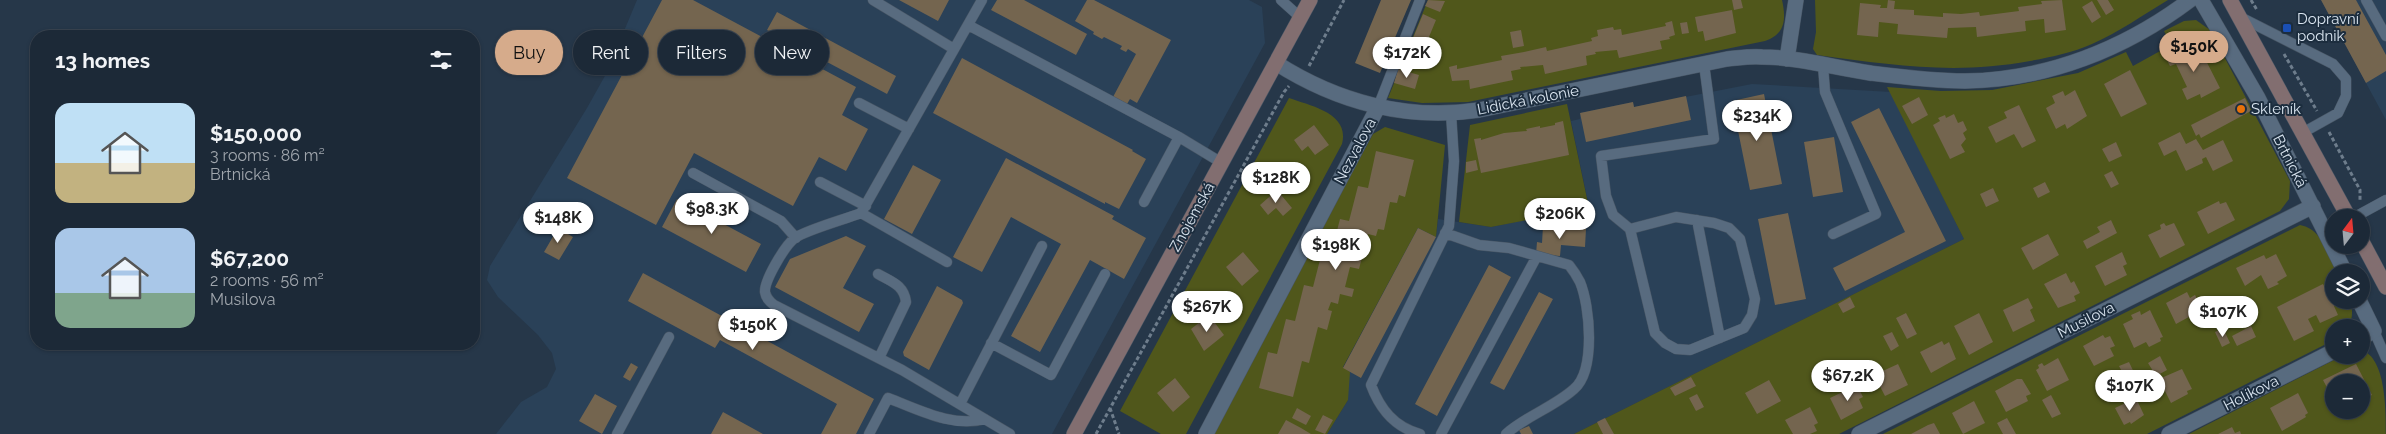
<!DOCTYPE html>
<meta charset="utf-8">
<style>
body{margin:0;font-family:Raleway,sans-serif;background:#293542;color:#f1f3f6;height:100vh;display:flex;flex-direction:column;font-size:19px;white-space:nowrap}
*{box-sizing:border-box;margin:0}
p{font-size:16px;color:#a0a6ad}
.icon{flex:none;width:28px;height:28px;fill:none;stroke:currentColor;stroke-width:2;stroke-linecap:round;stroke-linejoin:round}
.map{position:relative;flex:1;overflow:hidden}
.side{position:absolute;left:30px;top:30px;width:450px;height:320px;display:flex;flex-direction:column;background:#1c2937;border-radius:20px;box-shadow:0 1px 4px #0004,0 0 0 1px #3a4552}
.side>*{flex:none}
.top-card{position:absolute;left:495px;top:30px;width:475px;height:45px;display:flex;gap:10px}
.needle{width:32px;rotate:16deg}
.fabs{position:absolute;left:2325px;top:209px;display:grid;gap:10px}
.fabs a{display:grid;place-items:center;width:45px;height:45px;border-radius:50%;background:#1c2937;box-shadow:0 1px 4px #0004,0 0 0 1px #3a4552;font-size:25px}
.price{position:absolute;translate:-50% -42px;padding:0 11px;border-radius:18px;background:#fff;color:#222;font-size:16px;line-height:32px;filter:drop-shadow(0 1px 2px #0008)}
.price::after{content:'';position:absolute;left:50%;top:30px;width:15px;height:11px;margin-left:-8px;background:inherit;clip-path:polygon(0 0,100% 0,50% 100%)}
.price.selected{background:#d6ab8b;color:#111}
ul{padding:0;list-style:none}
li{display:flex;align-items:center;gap:15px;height:125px;padding:0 25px}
li span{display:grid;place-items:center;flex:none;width:140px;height:100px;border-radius:15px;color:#555}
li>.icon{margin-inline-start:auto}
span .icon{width:60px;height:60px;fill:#fffc;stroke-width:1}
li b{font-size:21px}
h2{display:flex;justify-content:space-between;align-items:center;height:60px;padding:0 25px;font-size:21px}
.tag{padding:0 18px;border-radius:22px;background:#1c2937;box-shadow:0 1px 4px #0004,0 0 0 1px #3a4552;font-size:18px;line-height:45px}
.tag.selected{background:#d6ab8b;color:#111}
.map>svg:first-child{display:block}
</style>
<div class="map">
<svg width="2386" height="434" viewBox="0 0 2386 434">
<rect width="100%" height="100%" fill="#263749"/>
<path fill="#2a4158" d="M637,0H1249L1262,7L1265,43L1052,434H496L521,402L547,387L556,369L552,353L538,335L498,297L487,280L490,266L587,108L606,74Z
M2321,0H2386V120L2366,83Z
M1752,84L1891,92L1964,239L1574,434H1327L1348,400L1343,368L1418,228L1436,237L1438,219L1491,227L1589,207L1571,121L1580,119V113L1633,102L1634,107Z"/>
<path fill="#50571b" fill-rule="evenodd" d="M1428,0H1782C1786,18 1786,34 1765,41L1468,102L1422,103L1388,98Z
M1815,0H2168C2143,15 2119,32 2092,44C2072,53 2051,57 2030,61C1954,75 1892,65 1817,55L1813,49L1816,32Z
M2196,20L2210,30L2290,181L2289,199L2280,211L1839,434H1574L1964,239L1887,87L1941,91L1992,90L2078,73L2126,52L2133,66L2171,45L2164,31L2184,21Z
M1289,98C1311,106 1350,113 1342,144L1186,434H1161L1120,411Z
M1567,104L1589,208L1491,227L1459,222L1470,125Z
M1385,127L1445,145L1436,237L1418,228L1343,367L1350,372L1348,400L1327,434H1211L1373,134Z
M2300,225C2322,229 2328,254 2336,272H2334V300H2350C2353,310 2353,319 2348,327L2334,328V340L2147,434H1883Z
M2361,350C2386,357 2386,410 2386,434H2189L2344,355H2361ZM2334,382H2361V410H2334Z"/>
<path fill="#74654f" d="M662,0H693L856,87L842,115L868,129L846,171L819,157L793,206L694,153L656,225L567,178Z
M899,0H949L938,21Z
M997,0H1024L1087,34L1076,55L991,10Z
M1087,0H1094L1171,40L1137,103L1130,99L1127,104L1113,97L1136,54L1128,49L1126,52L1120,49L1122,46L1104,37L1102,39L1093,34L1094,32L1075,21Z
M1381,0H1411L1380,73L1355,63Z
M1428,0L1445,1L1440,12L1425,6Z
M1732,0H1741L1743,8L1734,10Z
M1888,0L1895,1L1894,9L1914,10V15L1943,17V13L1961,14L1979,12L1980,16L2019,11L2018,7L2042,4L2041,1L2062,0L2066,30L2045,33L2044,19L2025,21L2026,31L1977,37L1976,27L1948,28L1947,38L1897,34L1898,24L1879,22L1878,37L1857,35L1860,3L1881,5L1880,8H1887Z
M2097,0H2108L2114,10L2106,15Z
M2321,0H2356L2386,55V71L2366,83Z
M2092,1L2101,17L2092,23L2082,7Z
M1732,10L1736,33L1705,41L1703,31L1698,32L1695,17Z
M777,12L896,76L887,94L767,30Z
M1423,14L1436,20L1419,61L1406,55Z
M1672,21L1675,35L1669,37L1670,39L1660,41L1662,49L1619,58L1617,50L1595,52L1596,54L1586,56L1587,65L1545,74L1543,65L1520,67L1521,69L1511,71L1513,80L1470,89L1469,80L1452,81L1449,67L1457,65V69L1502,60L1501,56L1524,52L1546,47L1547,51L1592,41L1591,38L1598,36L1597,30L1613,27L1614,30L1621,29L1622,35L1666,26L1665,23Z
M1687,22L1689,33L1682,34L1680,23Z
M1521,30L1524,46L1513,48L1510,32Z
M2199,47L2220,88L2201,98L2200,94L2187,100L2182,89L2187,87L2176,64L2170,66L2165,56L2179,49L2182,55Z
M962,58L1133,150L1132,151L1146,159L1119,209L1105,202V204L933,113Z
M1398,69L1419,75L1415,89L1394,83Z
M2130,70L2147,104L2121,117L2104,84Z
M2075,90L2087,116L2067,129L2065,124L2056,129L2046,108L2055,103L2052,96L2063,91L2065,96Z
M1764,94L1782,184L1750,190L1732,101Z
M1686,96L1691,120L1586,142L1580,113L1633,102L1634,107Z
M1919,97L1928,115L1912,124L1902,106Z
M2245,98L2251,111L2201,138L2199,134L2196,136L2191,125Z
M2019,105L2036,141L2022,148L2014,134L1996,143L1988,127L2007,118L2004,112Z
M1879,108L1946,241L1845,291L1833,268L1905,232L1851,122Z
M1954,114L1958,123L1963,121L1967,130L1963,133L1966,139L1961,145L1965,152L1950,159L1933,125L1940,121L1938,118L1945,115L1946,118Z
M1563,121L1569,155L1481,173L1474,139L1481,138V140L1504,133L1527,131L1526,129L1540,126V128L1555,125V123Z
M1314,125L1329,145L1315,155L1308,146L1302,151L1294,140Z
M2180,132L2186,144L2196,139L2203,150L2223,140L2233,161L2213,171L2206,157L2202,159L2203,163L2186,171L2176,150L2164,156L2158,143Z
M1834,137L1843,192L1813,197L1804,142Z
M2116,142L2122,156L2109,162L2102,149Z
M1376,151L1414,160L1405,197L1399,195L1397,203L1390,202L1384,230L1378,229L1376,236L1368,234L1359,269L1350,267L1345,287L1354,289L1352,297L1340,294L1338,304L1331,302L1328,310L1332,311L1327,330L1318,327L1309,363L1302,361L1293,397L1259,388L1268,352L1277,354L1286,319L1295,321L1304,285L1313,287L1322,252L1331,254L1340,219L1349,221L1358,186L1368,188Z
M1006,158L1114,216L1112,219L1146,238L1124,279L1090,260L1040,352L1011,336L1061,244L1011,217L982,272L953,257Z
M1476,160L1478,170L1466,173V162Z
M913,165L941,180L912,234L884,219Z
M2112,171L2119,184L2111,188L2104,175Z
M2045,182L2050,192L2038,198L2033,188Z
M1993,188L1999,201L1986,207L1980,194Z
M1277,190L1292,208L1283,216L1276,208L1268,215L1260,205Z
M677,199L761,244L746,272L662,227Z
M2219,201L2220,204L2226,202L2235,220L2208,234L2197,212Z
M1788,213L1806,299L1775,305L1758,219Z
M2111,220L2117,233L2087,249L2083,241L2100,232L2097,227Z
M2164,223L2166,226L2174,223L2185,245L2160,258L2148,235L2161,229L2160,225Z
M1543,226L1586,229L1585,247L1561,245L1560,256L1536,254L1537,242L1542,243Z
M558,228L573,237L559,260L544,252Z
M1418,228L1436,237L1361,378L1343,368Z
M2048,234L2059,255L2033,270L2021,248Z
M846,236L866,246L843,288L874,304L859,332L775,287L790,259Z
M1243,252L1259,271L1242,286L1226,267Z
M2122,252L2127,264L2123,266L2127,275L2105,286L2095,266Z
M2276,254L2287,276L2277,282L2279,284L2268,289L2261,275L2245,286L2236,268L2264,255L2266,259Z
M1489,265L1511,277L1437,416L1415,404Z
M643,273L874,399L856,434H821L837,404L720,340L715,348L628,301Z
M2066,273L2071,283L2074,281L2080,293L2074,296L2076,301L2058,308L2044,284Z
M2323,284L2330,298L2334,296V300H2336L2338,304L2334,306L2338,315L2320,323L2316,315L2308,319L2314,331L2294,341L2277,307Z
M937,286L962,300L963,303L929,370L904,356L903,352Z
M1539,292L1553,299L1504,390L1490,383Z
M2187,292L2190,298L2195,295L2201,306L2196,309L2198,312L2176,324L2166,303Z
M1850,297L1855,307L1843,313L1838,304Z
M2028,298L2033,308L2030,310L2035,321L2013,332L2003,310Z
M2150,310L2163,337L2160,338L2161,341L2149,347L2146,342L2134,348L2123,324L2133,319L2131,315L2140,311L2141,315Z
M1906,313L1917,334L1907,339L1896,318Z
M1979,313L1993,342L1969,355L1954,326Z
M1209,315L1224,335L1204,351L1191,329Z
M2251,326L2256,337L2237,346L2232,336Z
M2223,328L2230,343L2222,347L2215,332Z
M1892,332L1899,346L1891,351L1883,336Z
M2103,335L2105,338L2110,336L2115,346L2110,348L2114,356L2094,366L2083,346Z
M1942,341L1944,345L1949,342L1956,359L1931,373L1920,352Z
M2160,356L2167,370L2156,376L2148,363Z
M2058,358L2069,380L2047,391L2036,370L2039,368L2038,365L2042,363L2044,366Z
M2129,362L2138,381L2129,385L2119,366Z
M631,363L638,367L630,381L623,377Z
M1898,364L1908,385L1885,396L1874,375Z
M2356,364L2372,395L2361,400V382H2334V401L2323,380Z
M2182,369L2192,389L2187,391L2188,394L2171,403L2159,379Z
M1691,377L1696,386L1675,396L1670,388Z
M1175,378L1190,397L1173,412L1157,393Z
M2017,379H2022L2031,394L2026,396L2028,401L2006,412L1995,391Z
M1769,380L1781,401L1757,414L1745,393Z
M1857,385L1863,397L1859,399L1863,408L1841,420L1830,398Z
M2298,393L2308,413L2305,415L2306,417L2282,431L2270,408Z
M595,394L617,406L602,434L579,421Z
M1697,394L1704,407L1696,411L1689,398Z
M2051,395L2061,414L2052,418L2042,400Z
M2136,398L2144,415L2131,424L2130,422L2124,425L2115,408Z
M1974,401L1985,423L1963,434L1952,413Z
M1810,407L1818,423L1814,425L1817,431L1810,434H1793L1785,420Z
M1297,408L1311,416L1306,425L1292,418Z
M723,412L763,434H711Z
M1323,415L1333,420L1325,434L1315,430Z
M1605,418L1614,434H1603L1597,422Z
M2007,418L2016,434H2003L1997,423Z
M1286,420L1301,428L1311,434H1278Z
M1934,423L1940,434H1911L1928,425Z
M1529,426L1533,434H1521L1519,430Z
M2232,427L2235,433L2240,431L2241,434H2218Z"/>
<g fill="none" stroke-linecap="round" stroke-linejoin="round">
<defs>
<path id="lane" d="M873,0L954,49
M1281,0L1301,18
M2366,0L2386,36
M2240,17L2333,64L2346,79V96L2338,113L2304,132
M968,25L1179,137L1222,163
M1823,65L1825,92L1876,214L1833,234
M859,103L909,129
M1378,107L1420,0
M693,173L781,221L796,238
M820,182L866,206
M1144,202L1179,137
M861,213C846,219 806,230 795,238C785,245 764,281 765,292C766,298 769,301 774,305L902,370L1010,434
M2353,218L2386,200
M1697,220L1720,338
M1630,229L1676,217L1714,223L1729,228L1740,239L1755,299L1752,315L1744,328L1690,350L1676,349L1665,343L1655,333L1630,229L1613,215L1606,196L1601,156L1714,139L1704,64
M1445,233L1479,245L1509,248L1569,265C1573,270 1577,276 1580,282C1590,306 1596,370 1574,389C1554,407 1526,416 1506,434
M947,262L861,213L982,0
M878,274C892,282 904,285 906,302L879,358
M2374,331L2386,358
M991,343L1051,375L1105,274
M960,404L1042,246
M617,434L669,337
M869,434L888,398C918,409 952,428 985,419
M1420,434C1394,427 1380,409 1371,385L1449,226L1454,161L1451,113
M1441,434L1537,256"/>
<path id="street" d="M2201,0L2258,98L2345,272
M1787,59L1796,0
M1276,63C1337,102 1407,121 1479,110L1727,59C1739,58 1750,56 1762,57C1798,57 1835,68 1870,73C1902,77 1933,81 1965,81C2047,80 2125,49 2190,0
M2359,300L2374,331L2361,338
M1206,434L1378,107
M1859,434L2313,206
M2169,434L2334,351"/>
<path id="secondary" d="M2230,0L2349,218
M2361,240L2386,287
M1074,434L1310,0"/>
</defs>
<use href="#lane" stroke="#475564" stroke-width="11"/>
<use href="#street" stroke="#475564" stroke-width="16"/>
<use href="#secondary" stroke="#475564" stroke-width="16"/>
<path stroke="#6e7d8c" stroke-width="3" stroke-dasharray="4 2.5" stroke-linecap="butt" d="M2251,0L2257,10
M2284,54L2317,111
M1309,66L1344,0
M2329,132L2360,190V200
M1110,408L1119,434
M1096,434L1284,92L1289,86"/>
<use href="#lane" stroke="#586b7f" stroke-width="10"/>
<use href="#street" stroke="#586b7f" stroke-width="15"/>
<use href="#secondary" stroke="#826e70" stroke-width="15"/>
</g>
<rect fill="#1a4fb4" stroke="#1c2d3e" stroke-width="2" x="2282" y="23" width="10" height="10" rx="2.5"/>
<circle fill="#e8710a" stroke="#1c2d3e" stroke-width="2" cx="2241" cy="109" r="5"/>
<g text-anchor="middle" stroke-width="4" stroke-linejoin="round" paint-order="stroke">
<g font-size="15" fill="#d9e4ef" stroke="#1c2d3e" text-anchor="start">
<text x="2297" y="24">Dopravní<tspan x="2297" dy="17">podnik</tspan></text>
<text x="2251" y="114">Skleník</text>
</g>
<g font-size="15" fill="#d9e4ef" stroke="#1c2d3e">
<text transform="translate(1528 100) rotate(-11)" y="5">Lidická kolonie</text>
<text transform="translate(1355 151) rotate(-62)" y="5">Nezvalova</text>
<text transform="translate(2290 161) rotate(63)" y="5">Brtnická</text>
<text transform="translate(1192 217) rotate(-61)" y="5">Znojemská</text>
<text transform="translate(2086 320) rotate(-27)" y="5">Musilova</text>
<text transform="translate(2251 393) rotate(-27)" y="5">Holíkova</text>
</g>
</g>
</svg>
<div class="fabs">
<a><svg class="needle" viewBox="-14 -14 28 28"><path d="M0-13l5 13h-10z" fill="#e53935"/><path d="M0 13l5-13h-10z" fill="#a0a6ad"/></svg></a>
<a><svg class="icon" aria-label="layers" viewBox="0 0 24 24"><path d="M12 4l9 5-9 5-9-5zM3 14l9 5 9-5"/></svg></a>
<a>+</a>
<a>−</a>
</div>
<b class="price selected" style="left:2194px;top:73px">$150K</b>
<b class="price" style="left:1407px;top:79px">$172K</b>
<b class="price" style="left:1757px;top:142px">$234K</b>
<b class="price" style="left:1276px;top:204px">$128K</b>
<b class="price" style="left:712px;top:235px">$98.3K</b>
<b class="price" style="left:1560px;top:240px">$206K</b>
<b class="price" style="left:558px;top:244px">$148K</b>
<b class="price" style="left:1336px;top:271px">$198K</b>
<b class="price" style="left:1207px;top:333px">$267K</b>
<b class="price" style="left:2223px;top:338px">$107K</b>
<b class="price" style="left:753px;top:351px">$150K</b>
<b class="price" style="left:1848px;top:402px">$67.2K</b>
<b class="price" style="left:2130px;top:412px">$107K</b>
<div class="top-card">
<a class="tag selected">Buy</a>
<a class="tag">Rent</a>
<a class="tag">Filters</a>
<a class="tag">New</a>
</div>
<section class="side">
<h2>13 homes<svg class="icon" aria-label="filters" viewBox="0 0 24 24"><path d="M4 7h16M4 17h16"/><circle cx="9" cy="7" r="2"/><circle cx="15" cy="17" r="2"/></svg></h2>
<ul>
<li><span style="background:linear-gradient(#bfe0f5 60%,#c2b280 0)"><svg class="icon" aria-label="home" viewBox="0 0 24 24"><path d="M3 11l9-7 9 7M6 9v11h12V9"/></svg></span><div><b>$150,000</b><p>3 rooms · 86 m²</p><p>Brtnická</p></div></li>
<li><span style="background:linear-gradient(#a9c7e8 65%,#7fa58c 0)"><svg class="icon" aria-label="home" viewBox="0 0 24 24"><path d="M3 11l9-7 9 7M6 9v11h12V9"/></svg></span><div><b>$67,200</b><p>2 rooms · 56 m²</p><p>Musilova</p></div></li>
</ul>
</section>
</div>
